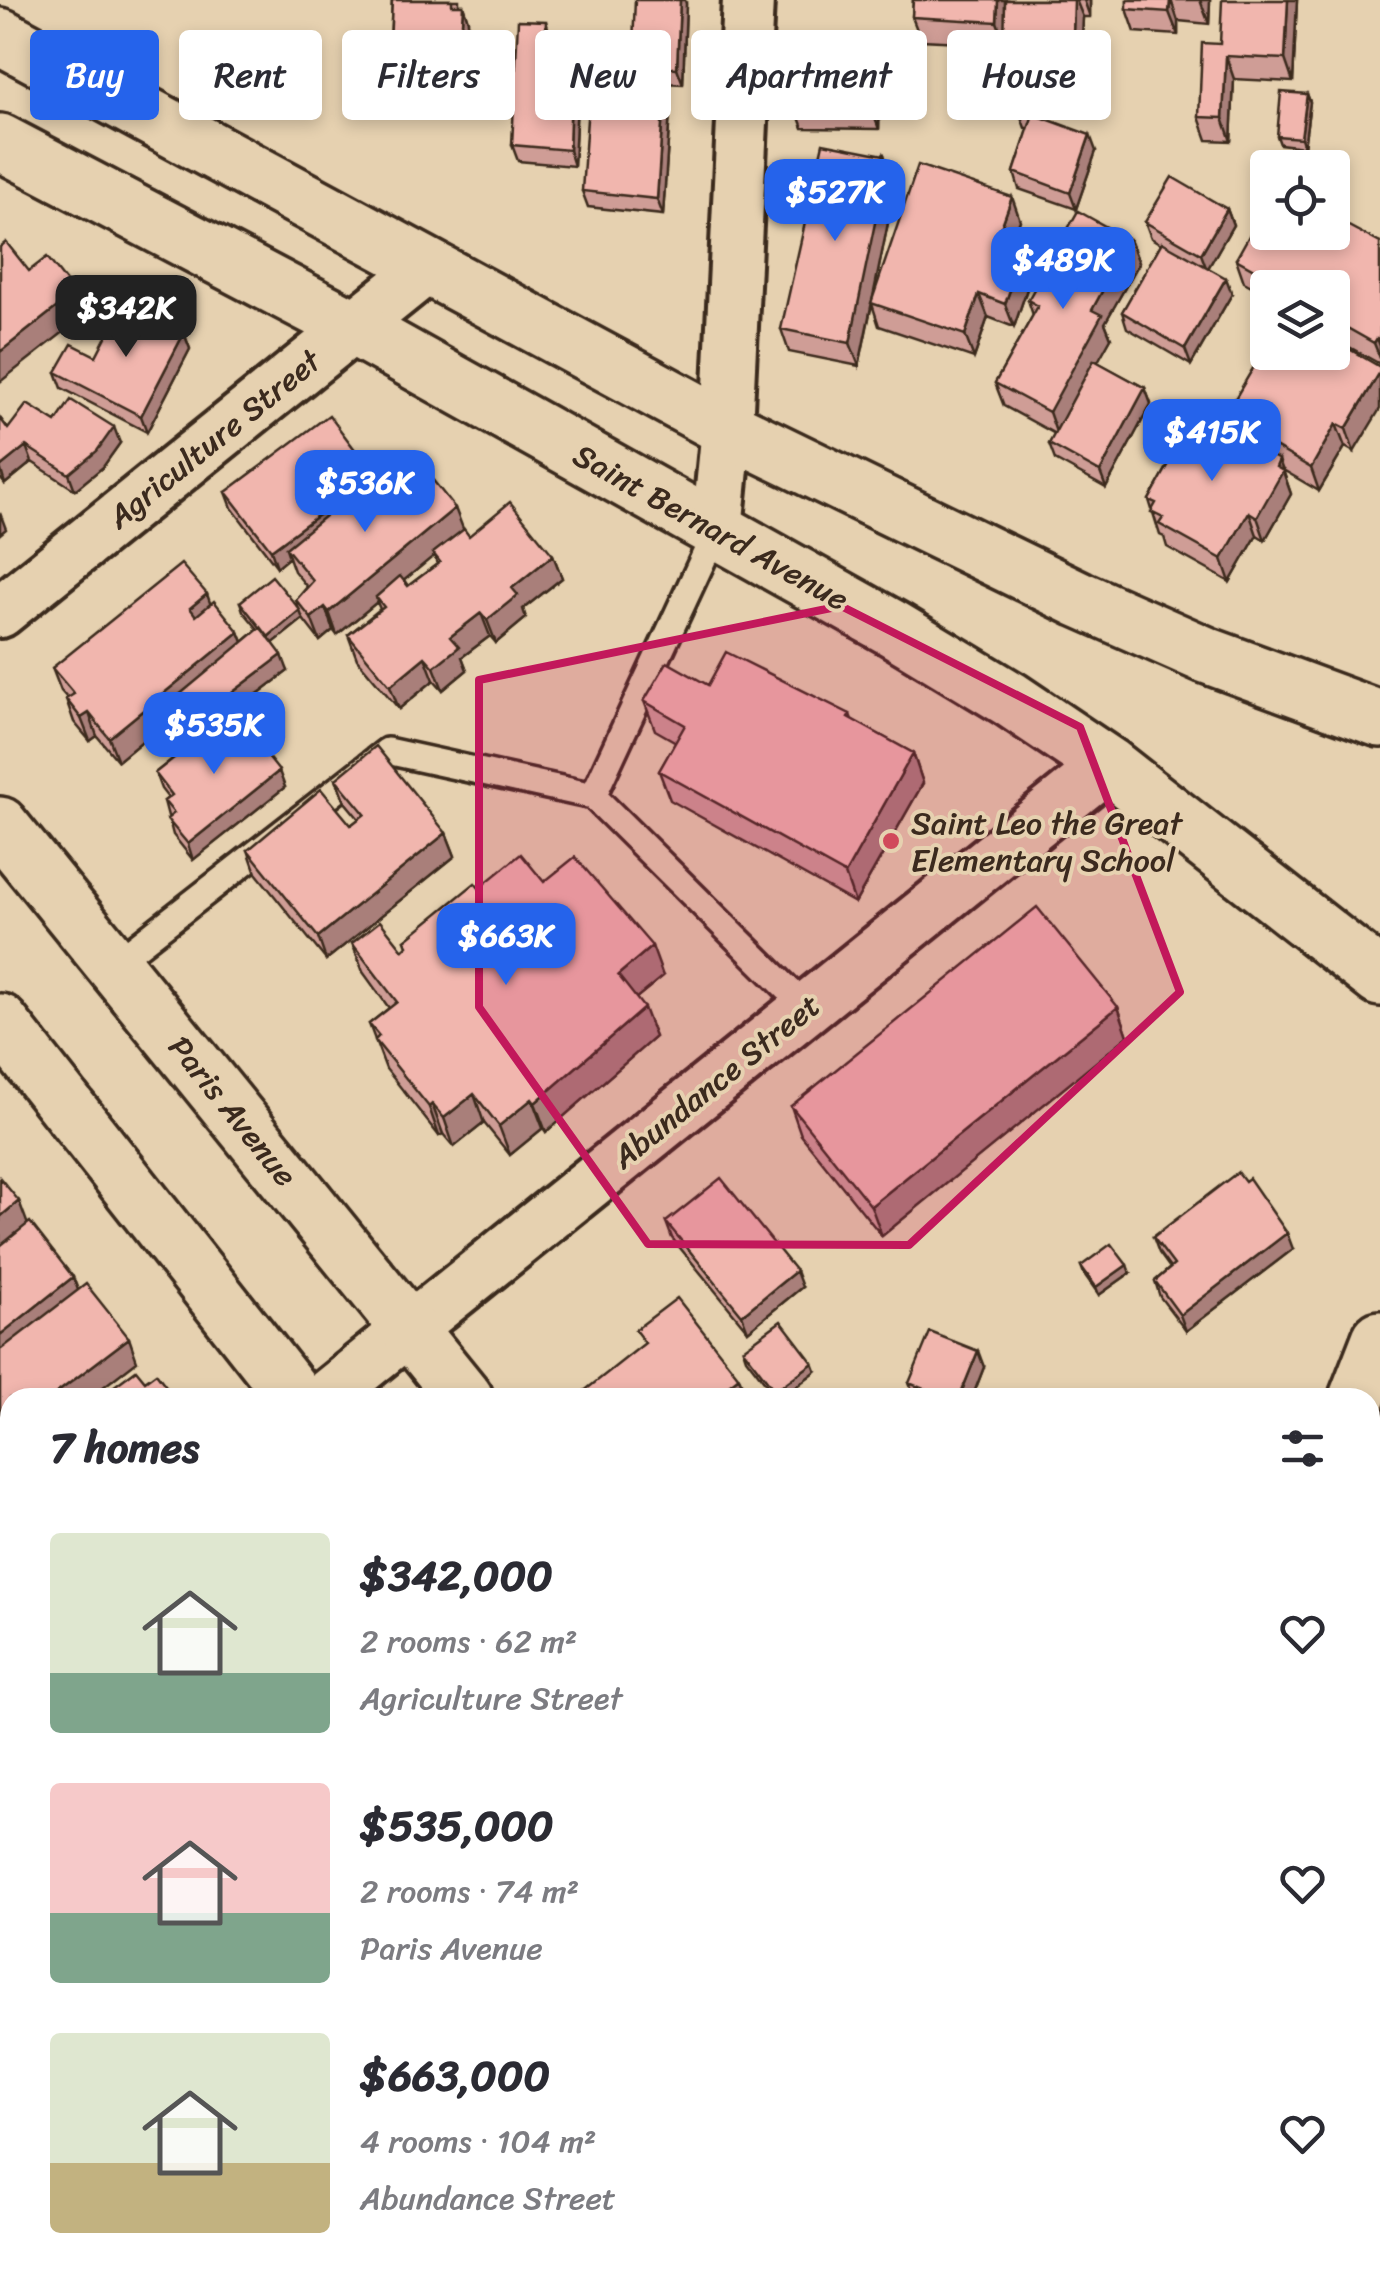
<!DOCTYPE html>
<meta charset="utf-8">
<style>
body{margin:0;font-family:Sriracha,sans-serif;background:#f2f2f3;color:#2b2b33;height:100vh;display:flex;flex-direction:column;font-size:38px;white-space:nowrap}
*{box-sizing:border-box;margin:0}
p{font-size:32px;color:#7c7c81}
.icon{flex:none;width:55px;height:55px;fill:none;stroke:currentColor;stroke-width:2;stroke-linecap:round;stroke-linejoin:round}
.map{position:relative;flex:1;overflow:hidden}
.panel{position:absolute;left:0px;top:1388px;width:1380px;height:892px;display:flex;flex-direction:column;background:#fff;border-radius:30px 30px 0 0;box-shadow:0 5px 15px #0003}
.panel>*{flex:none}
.hud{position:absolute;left:30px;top:30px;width:1320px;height:90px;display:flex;gap:20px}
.buttons{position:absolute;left:1250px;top:150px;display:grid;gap:20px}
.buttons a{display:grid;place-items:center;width:100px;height:100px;border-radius:10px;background:#fff;box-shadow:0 5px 15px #0003;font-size:50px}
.price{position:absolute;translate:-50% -85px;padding:0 22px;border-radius:20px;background:#2563eb;color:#fff;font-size:32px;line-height:65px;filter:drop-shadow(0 2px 5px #0008)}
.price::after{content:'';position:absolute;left:50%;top:60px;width:30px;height:22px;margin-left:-15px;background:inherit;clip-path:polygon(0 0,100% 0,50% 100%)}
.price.on{background:#222;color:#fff}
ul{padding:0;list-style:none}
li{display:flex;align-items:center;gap:30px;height:250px;padding:0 50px}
li span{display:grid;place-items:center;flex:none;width:280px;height:200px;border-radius:10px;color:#555}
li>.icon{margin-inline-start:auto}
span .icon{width:120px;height:120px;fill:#fffc;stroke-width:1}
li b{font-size:42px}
h2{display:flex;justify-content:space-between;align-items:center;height:120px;padding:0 50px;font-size:42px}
.tag{padding:0 35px;border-radius:10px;background:#fff;box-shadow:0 5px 15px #0003;font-size:35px;line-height:90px}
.tag.on{background:#2563eb;color:#fff}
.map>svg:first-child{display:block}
</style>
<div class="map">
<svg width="1380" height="2278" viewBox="0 0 1380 2278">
<rect width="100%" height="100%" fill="#e6d1b0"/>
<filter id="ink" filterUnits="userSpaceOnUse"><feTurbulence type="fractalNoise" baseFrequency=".01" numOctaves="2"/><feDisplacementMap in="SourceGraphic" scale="20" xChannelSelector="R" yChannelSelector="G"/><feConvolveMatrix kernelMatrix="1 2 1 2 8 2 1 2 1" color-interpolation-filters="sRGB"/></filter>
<g filter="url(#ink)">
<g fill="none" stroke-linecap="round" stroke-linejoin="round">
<defs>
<path id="lane" d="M717,529L593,796L807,1008
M114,964L387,751L593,796
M1370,2178L1380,2191
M820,2270L826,2278
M1257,2270L1263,2278
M725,2278L735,2270
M1371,2278L1380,2270"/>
<path id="street" d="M717,529L727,428L748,0
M0,612L428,267
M324,1398L1108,765
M0,1660L10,1652
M1370,1741L1380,1754
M533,2278L543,2270"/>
<path id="secondary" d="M0,36L727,428L1079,599L1206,655L1380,719
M0,142L353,327L894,629L1010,699L1108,765L1380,978
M0,825L465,1398
M0,1022L296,1398
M1357,1398L1380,1339
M1370,1610L1380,1590
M984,2270L990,2278
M1183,2270L1189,2278
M1031,2278L1033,2270
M1135,2278L1138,2270"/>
</defs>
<use href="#lane" stroke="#3b2a1e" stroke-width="32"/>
<use href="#street" stroke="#3b2a1e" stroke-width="58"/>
<use href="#secondary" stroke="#3b2a1e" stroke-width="62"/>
<path stroke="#3b2a1e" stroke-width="6" stroke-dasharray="10 8" stroke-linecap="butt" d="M923,2270L929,2278
M616,2278L625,2270"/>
<use href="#lane" stroke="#e6d1b0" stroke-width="25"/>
<use href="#street" stroke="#e6d1b0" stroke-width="50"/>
<use href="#secondary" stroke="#e6d1b0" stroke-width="55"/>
</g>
<path fill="#cf9d96" stroke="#3b2a1e" stroke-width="2.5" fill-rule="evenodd" d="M392,0H459V5H463L468,21L464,107L422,106L416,90V85L395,84L389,68Z
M913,0H1090V17H1083L1081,58L1045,57L1044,118L1096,151L1076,209L1019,189L1014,172L1029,128H1025L1017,105L1018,72H1012L1004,49V44L921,40L912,17Z
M1127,0H1210L1209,24L1178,21V35L1135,32L1127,9Z
M1297,0L1293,82L1234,79L1231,141L1207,140L1199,117L1220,44Z
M686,4L683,84L638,82L632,66Z
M551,38V60L572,61L578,77L574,166L518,161L512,145Z
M874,71L880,87L879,129L803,128L797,112Z
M1307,94L1310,102L1304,147L1280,144L1277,136Z
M664,95L670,111L663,215L588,207L582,191Z
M884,155L893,178L890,190L893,198L873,297L1020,220L1012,243L1033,271L1014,327L988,317L974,358L879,326L872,304L859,366L789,352L781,329Z
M1227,209L1233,225L1208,268L1232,294L1191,365L1127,328L1122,312L1161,244L1151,238L1145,222Z
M1268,232L1380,243V364L1344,344L1341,335L1332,331V288H1268V295L1244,282L1236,259Z
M1130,240L1139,263L1105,323L1111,338L1097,362L1145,388L1151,404L1106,488L1055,460L1049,444L1055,434L1004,406L995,383L1033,315L1028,300Z
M184,333L190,349L147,432L62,388L56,372Z
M1332,352L1354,452L1345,447L1319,491L1283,470L1291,494L1265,540L1257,535L1230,582L1167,547L1164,537L1160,535L1149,500L1176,451L1169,432L1187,416L1229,432L1224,417Z
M0,418L8,429L56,422L120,443L103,467L75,490L32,462L5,484L0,478Z
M365,471L355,477L361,487L414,485L469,536L553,555L562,578L523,609L526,618L496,643L490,636L462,657L467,670L443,690L434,680L399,709L357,659L348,635L380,609L377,602L337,635L333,630L320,641L303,619L273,643L288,671L233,713L285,787L193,860L173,835L164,801L168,798L161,789L155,773L190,745L170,718L118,761L97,736L90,741L74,722L66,699L67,698L61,691L52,668L210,604L239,632L243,642L258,629L243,611L240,602L299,610L296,600L307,587L294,571L289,557L277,567L232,508L226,492ZM434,555L437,564L408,586L404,580Z
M708,685L850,714L852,720L913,753L923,783L855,903L670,800L659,771L676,742L655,730L644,701Z
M336,779L446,833L455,856L326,960L256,873L248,850L351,825L359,819L345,802Z
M544,882L663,976L636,998L655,1037L546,1132L543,1128L510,1155L484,1123L454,1147L443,1134L439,1136L386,1069L369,1024L389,1008L363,972L352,943L403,950L407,946L405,940L479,888Z
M1118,1007L1128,1036L882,1236L801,1135L791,1106Z
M666,1222L802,1287L748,1331L672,1238Z
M1153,1237L1293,1249L1186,1331L1160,1297L1155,1281L1170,1268L1159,1253Z
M1081,1266L1130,1273L1099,1295L1084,1274Z
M743,1349L816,1371L781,1398H777L746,1358Z
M984,1367L972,1398H915L909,1383Z
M0,1715L10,1728V1837L0,1825Z
M1380,1890V2033L1370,2020V1898Z
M1380,2112V2170L1370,2157V2120Z
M350,2270H399L389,2278H356Z
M1276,2270H1325L1315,2278H1282Z"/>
<path fill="#a97f7a" stroke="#3b2a1e" stroke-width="2.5" d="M680,0H685L686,4L683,84L677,68Z
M998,0H1008L1006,45L997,22Z
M1074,0H1076L1083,17L1081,58L1073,35Z
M1084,0H1090V17Z
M1171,0L1178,21V35L1169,12Z
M1200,0H1210L1209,24Z
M1288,0H1297L1293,82L1285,59Z
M463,5L468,21L464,107L458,91Z
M546,21L551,38L550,76L544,60Z
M1037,34L1045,57L1043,128L1035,105Z
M1226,56L1234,79L1231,141L1223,118Z
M572,61L578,77L574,166L569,150Z
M874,71L880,87L879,129L873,113Z
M1307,94L1310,102L1304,147L1301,138Z
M664,95L670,111L663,215L657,199Z
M1090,135L1096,151L1076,209L1070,193Z
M884,155L893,178L890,190L893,198L859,366L850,343Z
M1012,197L1020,220L1006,262L997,239Z
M1227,209L1233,225L1207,270L1201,254Z
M1130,240L1139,263L1105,323L1111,338L1057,435L1049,412L1092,310Z
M1025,248L1033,271L1014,327L1005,304Z
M1226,278L1232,294L1191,365L1185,349Z
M75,293L84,316L0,382V352Z
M979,294L988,317L974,358L965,335Z
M184,333L190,349L147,432L141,416Z
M1377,338L1380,346V358L1374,343Z
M1380,372V409L1354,452L1346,429Z
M1145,388L1151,404L1106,488L1100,472Z
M1336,424L1345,447L1319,491L1311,468Z
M114,427L120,443L103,467L75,490L69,474Z
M26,446L32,462L5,484L0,467Z
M359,455L365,471L351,480L345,464Z
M1279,460L1291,494L1265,540L1257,517Z
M360,484L365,500L286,548L289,557L277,567L271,550Z
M455,508L464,531L379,601L376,597L377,602L337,635L329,612Z
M1249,512L1257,535L1230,582L1222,559Z
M0,513L6,529L0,534Z
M553,555L562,578L523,609L526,618L496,643L487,620L512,588Z
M207,594L215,617L198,632L190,608Z
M325,607L333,630L320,641L311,618Z
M300,611L303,619L271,645L268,637Z
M481,613L490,636L462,657L467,670L443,690L434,667L450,637Z
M239,632L248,655L166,706L170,718L118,761L109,738Z
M282,655L288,671L190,745L184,729Z
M425,657L434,680L399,709L390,686Z
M89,713L97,736L90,741L81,718Z
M913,753L923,783L855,903L845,874Z
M279,771L285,787L193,860L188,844Z
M446,833L455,856L326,960L318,937Z
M652,946L663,976L629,1004L618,975Z
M1118,1007L1128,1036L882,1236L871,1206Z
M644,1008L655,1037L546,1132L535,1103Z
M474,1094L484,1123L454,1147L444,1118Z
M532,1099L543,1128L510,1155L499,1126Z
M432,1104L443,1134L439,1136L429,1107Z
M19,1201L28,1225L0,1247V1217Z
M1287,1233L1293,1249L1186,1331L1180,1315Z
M1127,1265L1130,1273L1099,1295L1096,1287Z
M796,1271L802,1287L748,1331L742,1315Z
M73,1277L82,1300L0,1365V1335Z
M129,1338L137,1361L89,1398H50Z
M978,1351L984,1367L972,1398H959Z
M813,1363L816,1371L781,1398H778L775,1391Z
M739,1377L747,1398H712Z
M10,1427V1457L3,1462L0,1453V1435Z
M10,1864V1894L0,1902V1872Z
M10,2026V2056L0,2064V2034Z
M10,2112V2142L0,2150V2120Z
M361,2270H399L389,2278H363Z
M1299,2270H1325L1315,2278H1289Z"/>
<path fill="#f1b6ae" stroke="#3b2a1e" stroke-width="2.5" d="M392,0H452V5H463L458,91L416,90L417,69L389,68Z
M635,0H680L677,68L632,66Z
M913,0H998L997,22L912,17Z
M1005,0H1074L1073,35L1037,34L1035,105H1017L1018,50L1004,49Z
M1127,0H1170L1169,12L1127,9Z
M1222,0H1288L1285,59L1226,56L1223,118L1199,117L1202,43L1220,44Z
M518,20L546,21L544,60L572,61L569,150L512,145Z
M798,69L874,71L873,113L797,112Z
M589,90L664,95L657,199L582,191Z
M1281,92L1307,94L1301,138L1277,136Z
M1033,114L1090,135L1070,193L1014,172Z
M823,143L884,155L880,175H885L850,343L781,329Z
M918,165L1012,197L997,239L1025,248L1005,304L979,294L965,335L871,303Z
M1172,177L1227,209L1201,254L1145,222Z
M1078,211L1130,240L1092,310L1102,315L1049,412L995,383L1038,306L1028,300Z
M1260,216L1268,221V232H1332V217L1380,243V339L1377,338L1374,343L1335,321L1338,315L1332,312V288H1288L1236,259Z
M6,242L29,271L47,257L75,293L0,352V247Z
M1162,242L1226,278L1185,349L1122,312Z
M124,302L184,333L141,416L56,372L72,344L96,356Z
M1332,339L1380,367V372L1346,429L1336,424L1311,468L1224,417L1268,343V352H1332Z
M1094,360L1145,388L1100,472L1049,444Z
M71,400L114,427L97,451L69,474L26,446L0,467V418L8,429L27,404L56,422Z
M1191,410L1279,460L1276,467L1283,471L1257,517L1249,512L1222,559L1159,524L1163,518L1151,512L1156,503L1149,500L1179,446L1174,443L1178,436L1169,432L1180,412L1187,416Z
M329,415L359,455L345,464L360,484L271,550L226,492Z
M393,460L414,485L428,474L455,508L329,612L325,607L311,618L296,600L313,581L286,548Z
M510,502L553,555L512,588L518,595L487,620L481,613L450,637L459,647L434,667L425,657L390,686L348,635L384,607L376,597L400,576L408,586L440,562L433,553L464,529L469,536Z
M181,564L207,594L190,608L196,616L214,601L239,632L109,738L89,713L81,718L66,699L74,694L52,668Z
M272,576L300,610L268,637L240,602Z
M261,627L282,655L184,729L166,706Z
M726,652L850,714L848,717L913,753L845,874L659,771L685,725L644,701L667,662L708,685Z
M232,712L279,771L188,844L167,819L174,813L164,801L172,795L155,773Z
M376,746L446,833L318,937L248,850L321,789L351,825L365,814L336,779Z
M521,854L544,882L575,857L652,946L618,975L644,1008L535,1103L532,1099L499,1126L474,1094L444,1118L432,1104L429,1107L375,1040L379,1036L369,1024L397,1002L352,943L380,921L403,950L408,945L405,940L475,883L479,888Z
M1037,907L1118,1007L871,1206L791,1106Z
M1238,1172L1245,1181L1249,1178L1287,1233L1180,1315L1155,1281L1174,1265L1153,1237Z
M0,1178L19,1201L0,1217Z
M721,1178L796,1271L742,1315L666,1222Z
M30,1222L73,1277L0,1335V1246Z
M1111,1244L1127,1265L1096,1287L1081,1266Z
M86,1284L129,1338L50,1398H10V1427L0,1435V1350Z
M677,1298L739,1377L712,1398H587L583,1392L645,1343L635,1330Z
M781,1321L813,1363L775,1391L743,1349Z
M930,1332L978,1351L959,1398H946L909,1383Z
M136,1370L145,1381L156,1373L175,1398H121L113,1387Z
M0,1503L10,1516V1561L0,1548Z
M0,1715L10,1728V1825L0,1812Z
M0,1840L10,1853V1864L0,1872Z
M1380,1890V2017L1370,2005V1961L1372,1960L1370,1958V1898Z
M10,1946V2026L0,2034V1954Z
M10,2038V2112L0,2120V2046Z
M1380,2112V2162L1370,2149V2120Z
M64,2270H211L218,2278H54Z
M254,2270H306L308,2273L302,2278H244Z
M1282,2270H1299L1289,2278Z"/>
</g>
<path fill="#c2185b" fill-opacity="0.2" stroke="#c2185b" stroke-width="8" stroke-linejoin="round" d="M841,606L1080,727L1180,992L909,1245L648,1244L479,1007V680Z"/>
<circle fill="#d1495b" stroke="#e6d1b0" stroke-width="4" cx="891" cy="841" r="10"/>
<g text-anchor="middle" stroke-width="8" stroke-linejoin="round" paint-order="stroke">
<g font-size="32" fill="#3b2a1e" stroke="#e6d1b0">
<text transform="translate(214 439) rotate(-39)" y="11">Agriculture Street</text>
<text transform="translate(711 527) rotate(29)" y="11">Saint Bernard Avenue</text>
<text transform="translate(716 1081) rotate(-39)" y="11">Abundance Street</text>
<text transform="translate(233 1111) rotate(51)" y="11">Paris Avenue</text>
</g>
<g font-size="32" fill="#3b2a1e" stroke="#e6d1b0" text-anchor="start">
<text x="911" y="834">Saint Leo the Great<tspan x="911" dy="37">Elementary School</tspan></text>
</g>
</g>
</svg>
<div class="buttons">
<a><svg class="icon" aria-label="locate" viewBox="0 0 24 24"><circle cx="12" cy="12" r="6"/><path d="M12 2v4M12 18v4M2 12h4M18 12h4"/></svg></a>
<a><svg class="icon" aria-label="layers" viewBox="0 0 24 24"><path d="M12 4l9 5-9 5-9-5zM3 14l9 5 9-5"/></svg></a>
</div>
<b class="price" style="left:835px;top:244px">$527K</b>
<b class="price" style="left:1063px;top:312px">$489K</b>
<b class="price on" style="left:126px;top:360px">$342K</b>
<b class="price" style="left:1212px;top:484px">$415K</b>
<b class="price" style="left:365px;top:535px">$536K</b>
<b class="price" style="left:214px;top:777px">$535K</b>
<b class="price" style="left:506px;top:988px">$663K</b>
<div class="hud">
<a class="tag on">Buy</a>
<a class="tag">Rent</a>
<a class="tag">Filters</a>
<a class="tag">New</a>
<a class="tag">Apartment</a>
<a class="tag">House</a>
</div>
<section class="panel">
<h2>7 homes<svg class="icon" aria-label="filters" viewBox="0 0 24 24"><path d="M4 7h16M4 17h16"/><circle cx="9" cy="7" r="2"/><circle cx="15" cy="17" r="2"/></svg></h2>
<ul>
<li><span style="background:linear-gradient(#dfe7d0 70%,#7fa58c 0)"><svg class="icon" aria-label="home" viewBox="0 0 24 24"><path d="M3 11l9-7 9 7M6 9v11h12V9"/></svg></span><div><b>$342,000</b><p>2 rooms · 62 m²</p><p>Agriculture Street</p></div><svg class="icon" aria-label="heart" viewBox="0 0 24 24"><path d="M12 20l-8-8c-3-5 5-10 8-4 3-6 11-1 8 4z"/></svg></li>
<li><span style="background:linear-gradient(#f6c9c9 65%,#7fa58c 0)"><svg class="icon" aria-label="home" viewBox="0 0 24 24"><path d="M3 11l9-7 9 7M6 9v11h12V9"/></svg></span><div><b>$535,000</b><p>2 rooms · 74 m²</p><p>Paris Avenue</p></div><svg class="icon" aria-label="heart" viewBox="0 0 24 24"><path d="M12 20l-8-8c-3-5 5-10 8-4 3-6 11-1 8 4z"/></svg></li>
<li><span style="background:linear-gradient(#dfe7d0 65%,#c2b280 0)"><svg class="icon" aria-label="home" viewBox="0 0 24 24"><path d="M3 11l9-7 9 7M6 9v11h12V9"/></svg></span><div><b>$663,000</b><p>4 rooms · 104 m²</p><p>Abundance Street</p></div><svg class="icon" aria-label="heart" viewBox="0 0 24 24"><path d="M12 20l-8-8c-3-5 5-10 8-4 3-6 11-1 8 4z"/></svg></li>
</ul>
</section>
</div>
